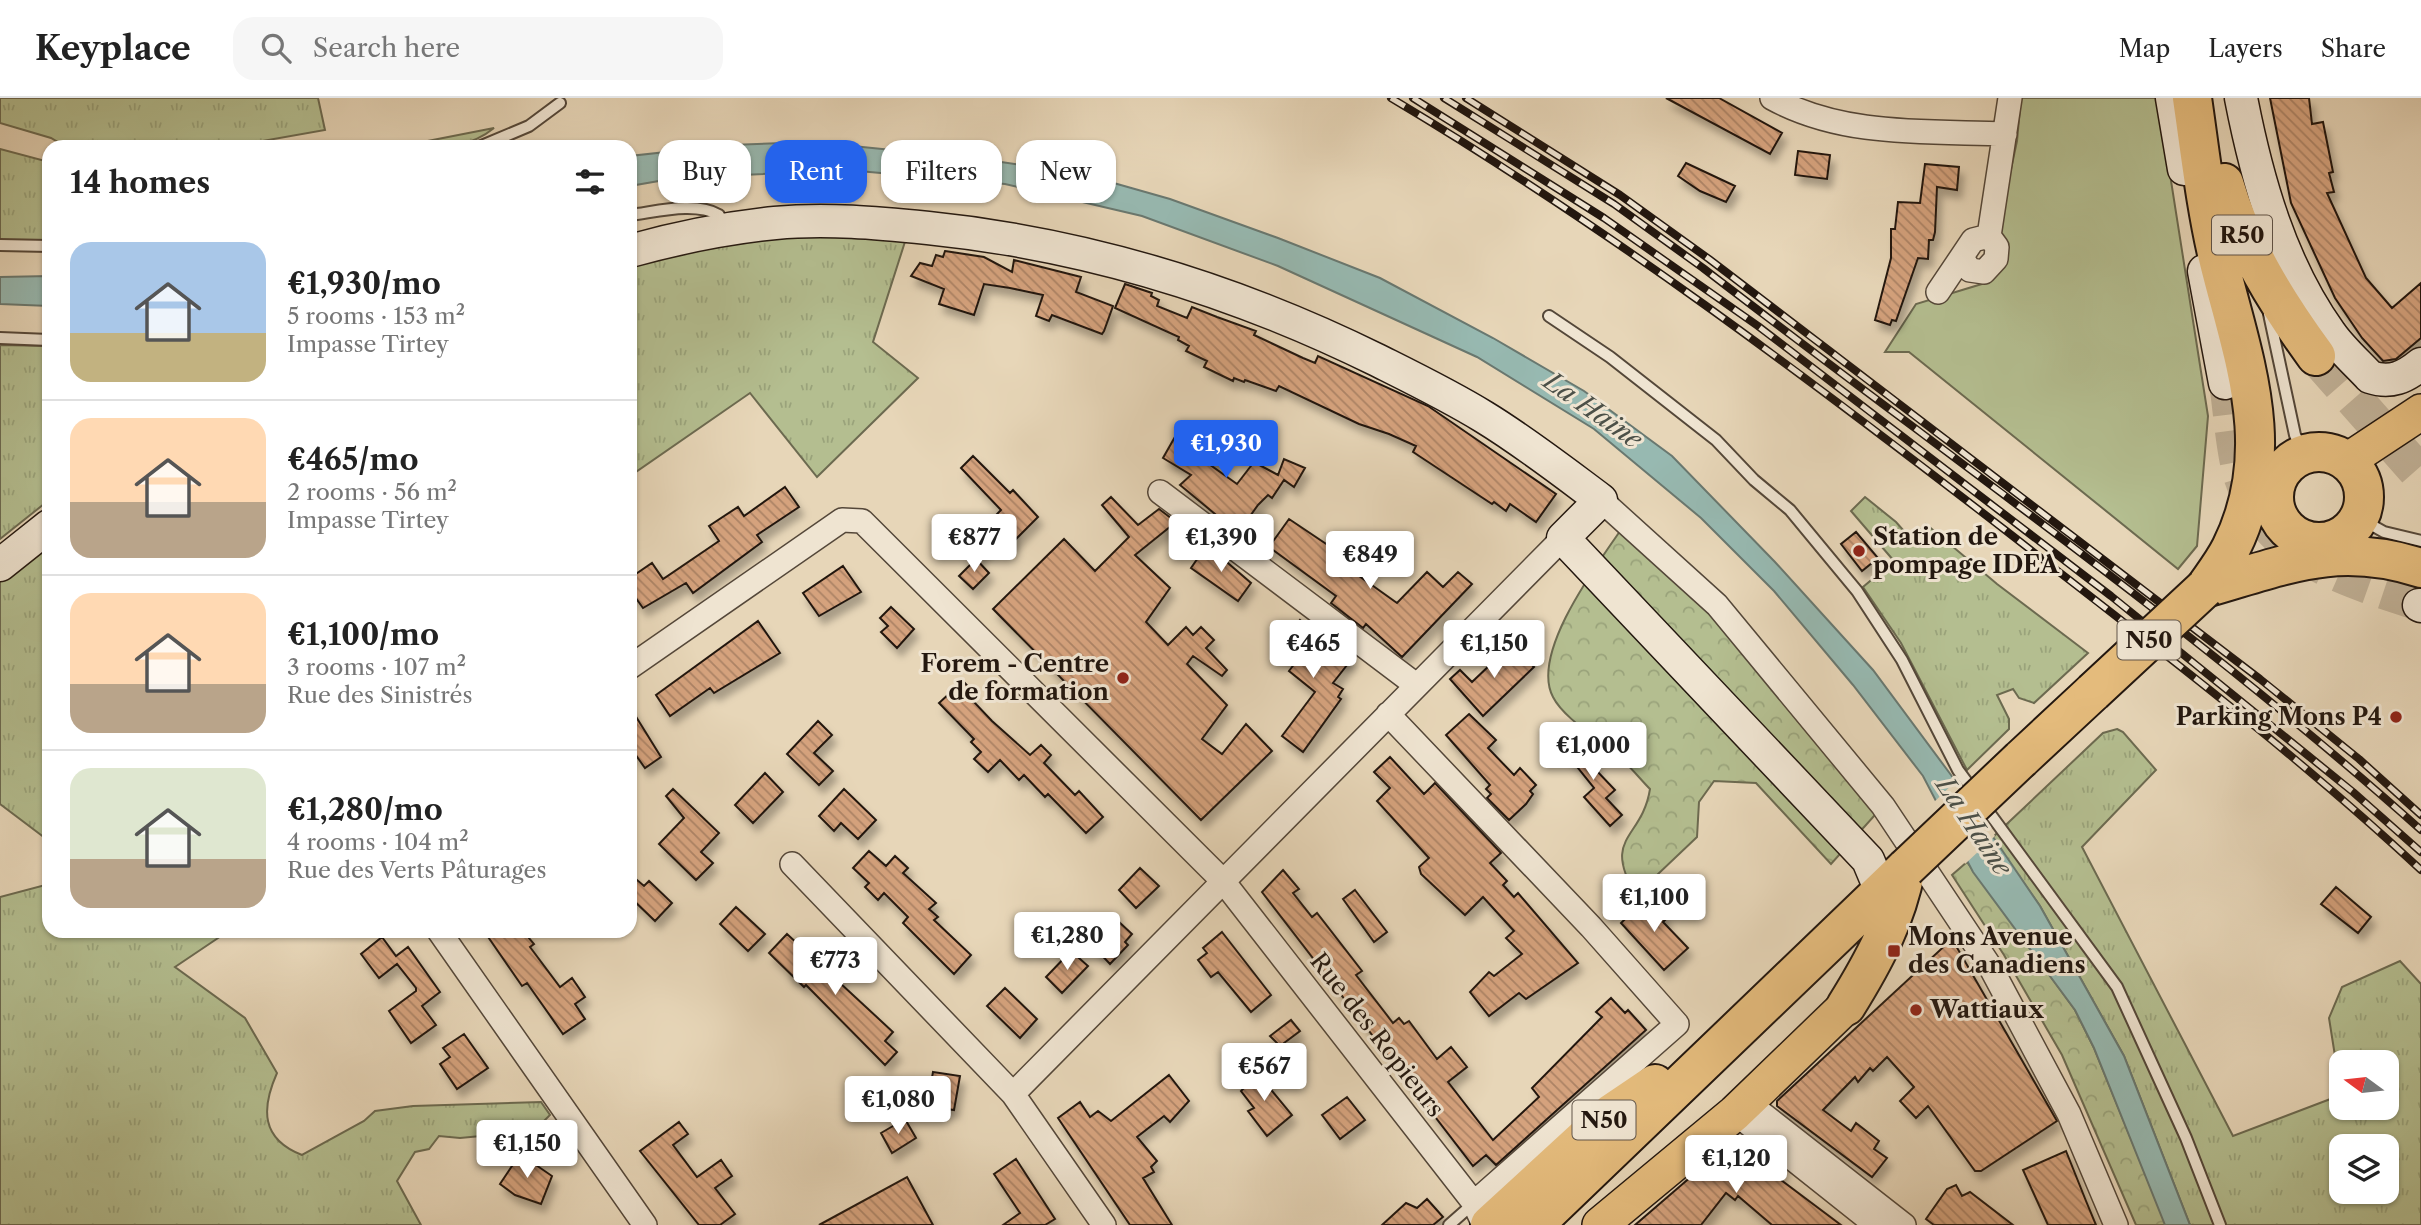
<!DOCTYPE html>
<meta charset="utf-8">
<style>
body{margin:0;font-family:"Libre Caslon Text",serif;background:#f6f6f6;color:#222;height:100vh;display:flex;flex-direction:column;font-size:26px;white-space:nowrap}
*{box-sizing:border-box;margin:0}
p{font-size:23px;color:#767676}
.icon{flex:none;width:38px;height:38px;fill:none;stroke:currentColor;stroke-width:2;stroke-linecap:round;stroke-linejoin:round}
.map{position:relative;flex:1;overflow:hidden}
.panel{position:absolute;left:42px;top:42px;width:595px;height:798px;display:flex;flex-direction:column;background:#fff;border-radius:21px;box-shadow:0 2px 5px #0004}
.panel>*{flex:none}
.hud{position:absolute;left:658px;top:42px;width:665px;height:63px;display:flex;gap:14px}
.needle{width:46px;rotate:285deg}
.tools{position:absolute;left:2329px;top:952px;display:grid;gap:14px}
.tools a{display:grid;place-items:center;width:70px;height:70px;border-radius:14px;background:#fff;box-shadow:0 2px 5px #0004;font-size:35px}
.price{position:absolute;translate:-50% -60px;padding:0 16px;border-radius:7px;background:#fff;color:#222;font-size:23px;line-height:46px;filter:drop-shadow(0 2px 4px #0008)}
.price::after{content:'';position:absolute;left:50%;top:42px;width:21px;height:16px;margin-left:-10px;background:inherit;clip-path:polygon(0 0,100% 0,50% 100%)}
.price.selected{background:#2563eb;color:#fff}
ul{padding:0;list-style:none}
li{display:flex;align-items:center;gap:21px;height:175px;padding:0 28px}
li+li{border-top:2px solid #e0e0e0}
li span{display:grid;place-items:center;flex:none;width:196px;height:140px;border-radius:21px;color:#555}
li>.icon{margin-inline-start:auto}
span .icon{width:84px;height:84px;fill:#fffc;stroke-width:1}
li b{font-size:30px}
h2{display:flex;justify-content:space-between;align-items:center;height:84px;padding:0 28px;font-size:30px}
.chip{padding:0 24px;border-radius:21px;background:#fff;box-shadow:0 2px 5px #0004;font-size:24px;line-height:63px}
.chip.selected{background:#2563eb;color:#fff}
header{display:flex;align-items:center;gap:42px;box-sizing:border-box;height:98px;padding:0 35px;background:#fff;border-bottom:2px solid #e0e0e0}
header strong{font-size:33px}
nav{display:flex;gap:38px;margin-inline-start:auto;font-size:24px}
.search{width:490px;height:63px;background:#f6f6f6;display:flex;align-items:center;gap:18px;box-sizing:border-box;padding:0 24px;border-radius:21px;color:#767676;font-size:26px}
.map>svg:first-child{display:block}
</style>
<header>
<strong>Keyplace</strong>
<div class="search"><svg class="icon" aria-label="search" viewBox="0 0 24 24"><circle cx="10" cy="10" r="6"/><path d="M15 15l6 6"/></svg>Search here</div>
<nav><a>Map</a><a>Layers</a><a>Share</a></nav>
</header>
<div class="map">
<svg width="2421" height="1127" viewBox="0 0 2421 1127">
<defs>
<pattern id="grass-tufts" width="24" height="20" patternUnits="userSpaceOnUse" patternTransform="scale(1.75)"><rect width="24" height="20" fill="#b4be90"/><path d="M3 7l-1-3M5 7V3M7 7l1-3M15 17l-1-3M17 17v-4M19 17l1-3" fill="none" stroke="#9aa37b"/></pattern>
<pattern id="forest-crowns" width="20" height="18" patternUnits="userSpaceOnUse" patternTransform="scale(1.75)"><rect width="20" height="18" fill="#b4be90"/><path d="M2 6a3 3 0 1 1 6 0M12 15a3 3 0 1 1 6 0" fill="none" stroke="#9aa37b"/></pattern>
<pattern id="building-back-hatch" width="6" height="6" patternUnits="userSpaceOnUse" patternTransform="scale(1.75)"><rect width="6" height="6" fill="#d5a27d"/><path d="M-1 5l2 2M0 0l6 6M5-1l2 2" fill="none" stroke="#ac8365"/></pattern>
<filter id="shadow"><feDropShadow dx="4.5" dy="8" stdDeviation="3.5" flood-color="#0004"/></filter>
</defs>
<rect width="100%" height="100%" fill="#e7d6b8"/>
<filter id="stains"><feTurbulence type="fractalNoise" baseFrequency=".00286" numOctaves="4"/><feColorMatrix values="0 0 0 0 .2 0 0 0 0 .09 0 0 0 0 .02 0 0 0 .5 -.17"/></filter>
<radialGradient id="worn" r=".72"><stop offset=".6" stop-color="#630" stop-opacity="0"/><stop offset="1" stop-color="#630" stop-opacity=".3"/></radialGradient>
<path fill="url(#grass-tufts)" stroke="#6c6a50" stroke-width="2" fill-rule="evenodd" d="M0,0H318L325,32L228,49L93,46L66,49L51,40L0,25Z
M494,30C465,54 433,49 397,49Z
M0,51L49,64V145L0,143Z
M910,128L873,244L918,280L817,379L750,295L630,378V153Z
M0,247L49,248V402L0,441Z
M1865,399L1896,424L1911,441L1926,426L1997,486L2088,555L2034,605L2019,600L2013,591L1997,597L2009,621V631L1967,672L1901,545L1863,489L1894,463L1851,413Z
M49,428V743L0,706V467Z
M2117,631L2123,634L2156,672L2082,749L2233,1038L2341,997L2342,1010H2387V964H2342L2341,996L2329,920L2342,889L2400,863L2421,886V1127H2190L2124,958L2040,808L1992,740L2103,635ZM2342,1048H2387V1094H2342Z
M49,786V833H224V836L175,869L245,920L277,975C261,1011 261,1041 302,1057L364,1023L375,1013L413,1008L541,1004L550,1017L534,1033L460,1040L439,1038L429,1051L415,1054L397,1083L421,1127H0V799Z"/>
<path fill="url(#forest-crowns)" stroke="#6c6a50" stroke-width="2" d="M1627,423L1883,708L1831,766L1756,685L1714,683L1699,704L1697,739L1636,797C1601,738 1642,742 1650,691C1640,681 1631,669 1620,660C1602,643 1564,621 1553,599C1529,554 1602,460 1627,423Z
M1967,764L2075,912L2094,950L2166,1127H2136L2062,957L2004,857L1952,777Z"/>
<path fill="#b4be90" stroke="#6c6a50" stroke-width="2" d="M2021,0H2158L2208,318L2197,448L2178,471L1909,254H1885L1916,206L1985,185L2003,168L1998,132L2017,43Z"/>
<path fill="#97b9b1" stroke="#697870" stroke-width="2" d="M813,44L981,61L1082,76L1170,101L1278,140L1380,180L1493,240L1584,293L1672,358L1775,464L1873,572L1951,677L2040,808L2124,958L2190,1127H2165L2094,950L2075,912L1973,774L1923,678L1853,587L1774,493L1701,420L1594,331L1477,259L1278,168L1142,118L1005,86L847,72L676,80L630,88V58L730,47Z
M49,178V208L0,206V179Z"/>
<path fill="#e7d6b8" d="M1958,681L1995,738L1965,766L1933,705Z"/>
<path fill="url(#building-back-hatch)" stroke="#23170f" stroke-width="2" filter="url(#shadow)" d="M1666,0H1719L1782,35L1770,56Z
M2270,0H2309L2312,26L2323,24L2333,74L2329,75L2334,94L2327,95L2366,180L2392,210L2421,185V240L2396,261L2383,263L2362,240L2335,200L2291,105Z
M1798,53L1830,57L1827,81L1795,77Z
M1686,65L1735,88L1726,104L1700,93L1678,78Z
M1925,66L1959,69L1957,92L1937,89L1935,134L1933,142H1929L1928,161L1918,160L1896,223L1892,222L1890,227L1875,222L1891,160V131H1895L1898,104L1920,105Z
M945,153L984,159L1012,174L1014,162L1081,179L1076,194L1113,208L1104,233L1102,236L1052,217L1049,223L1036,218L1043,197L1010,190L984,186L974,217L939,206L944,191L911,178L920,165L932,168L936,157L943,159Z
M1125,186L1152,195L1151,198L1159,202L1157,208L1187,220L1192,209L1217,219L1256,233L1254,237L1303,260L1315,265L1318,258L1428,308L1556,396L1536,424L1510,406L1506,413L1494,404L1492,406L1413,354L1416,348L1389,336L1359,326L1279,288L1276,293L1245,282L1244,284L1234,280L1233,283L1204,269L1207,263L1186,253L1189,248L1178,242L1179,239L1115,210Z
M1180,330L1225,350L1209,366L1237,386L1254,364L1278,377L1284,361L1305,370L1294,389L1284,382L1272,400L1268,397L1258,407L1238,435L1180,387L1191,377L1163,360Z
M973,358L1010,395L1013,392L1038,419L1007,450L997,441L979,458L968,446L1001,412L961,370Z
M785,389L799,409L757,437L762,444L693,495L686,485L643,510L630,492V480L652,465L663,481L719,443L709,428L738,409L744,418Z
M1111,399L1138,427L1159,411L1176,424L1135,457L1170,490L1146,524L1168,547L1186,529L1193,537L1201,529L1214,542L1206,550L1227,572L1222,578L1193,558L1187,566L1227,607L1202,641L1222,656L1246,626L1272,653L1201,722L993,511L1064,441L1095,473L1129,439L1102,407Z
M1289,421L1353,464L1348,470L1397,505L1427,474L1443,489L1458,474L1472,486L1402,559L1366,526L1363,530L1331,505L1336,498L1269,449Z
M1856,434L1878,460L1862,473L1841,446Z
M1207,447L1251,485L1238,503L1191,470Z
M976,461L989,475L973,491L959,478Z
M843,468L861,494L819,518L803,495Z
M891,509L914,531L897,550L881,534L888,528L880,520Z
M1300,522L1351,562L1333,585L1343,591L1338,599L1341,601L1303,654L1282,638L1315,594L1289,573L1295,565L1276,552Z
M758,523L780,555L714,595L710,590L670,618L656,597Z
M1512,546L1534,569L1483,618L1450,581L1460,572L1472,584Z
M963,583L972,593L969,596L972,602L992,623L1030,657L1041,647L1051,657L1044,665L1075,697L1079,693L1103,719L1086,735L1048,696L1045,699L1024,677L1019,682L1000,662L988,674L974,661L981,654L971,644L974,641L939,605Z
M630,609L661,659L645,670L630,649Z
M1469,616L1496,642L1488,650L1514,677L1520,670L1536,687L1530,693L1533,696L1526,706L1509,722L1487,700L1491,696L1486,691L1490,687L1446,637Z
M818,623L832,637L814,655L833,673L819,687L787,656Z
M1575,636L1594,670L1615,692L1606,700L1622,717L1610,728L1584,699L1594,690L1562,650Z
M1390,659L1424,696L1435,685L1501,755L1490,765L1507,783L1503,787L1514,799L1518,795L1578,865L1526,901L1519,895L1489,918L1470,894L1489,874L1494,878L1522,856L1506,840L1514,833L1483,799L1465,817L1421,776L1419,769L1429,760L1377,703L1390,690L1374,674Z
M765,675L783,694L753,725L735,707Z
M673,691L719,735L701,754L713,765L696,782L659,746L684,720L666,698Z
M844,691L876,722L858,741L841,725L834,733L819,718Z
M869,753L886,768L895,758L908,770L903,775L936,805L929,811L938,819L934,822L971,857L954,876L903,825L908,819L884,795L878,802L865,789L869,785L853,770Z
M1140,770L1159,788L1136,810L1119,792Z
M1283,772L1299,791L1293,795L1312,819L1317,815L1362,873L1356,877L1393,925L1399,920L1404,926L1409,923L1437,961L1451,949L1467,969L1448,984L1493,1042L1539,999L1532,990L1602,919L1596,914L1611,900L1625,915L1628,912L1646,932L1496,1067L1486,1057L1473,1068L1262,794Z
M630,776L644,788L649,783L672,805L655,823L630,799Z
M2336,789L2371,819L2358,835L2321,806Z
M1355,792L1387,834L1374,844L1343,801Z
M1647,800L1667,820L1663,824L1688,850L1664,872L1621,825Z
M736,809L765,836L748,853L720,826Z
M1118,823L1132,836L1125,844L1128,847L1110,866L1094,849Z
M484,833H523L534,846L530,849L560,889L572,880L585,899L575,906L585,921L563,936L527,885L522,888Z
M1222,834L1271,897L1251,914L1218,874L1211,879L1198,862L1207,855L1203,850Z
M787,836L893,934L885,943L897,954L885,967L806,887L804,889L769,855Z
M382,839L396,858L408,849L440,894L422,908L436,927L411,945L389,913L416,893V890L397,866L379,880L361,856Z
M1952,841L2057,1023L1981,1073H1975L1928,1008L1916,1020L1900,1003L1914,989L1887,959L1873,973L1870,970L1858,984L1855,979L1823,1012L1851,1033L1856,1025L1879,1043L1874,1051L1887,1060L1872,1079L1777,1008V1003Z
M1071,853L1088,868L1062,895L1046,879Z
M1005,890L1037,921L1020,940L987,908Z
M1291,922L1300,933L1280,948L1270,938Z
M464,936L488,970L457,991L440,966L450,959L443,950Z
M1253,970L1292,1017L1267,1038L1248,1013L1254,1010L1241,993L1244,990L1238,982Z
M933,974L960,978L954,1012L927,1008Z
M1169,977L1189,1003L1170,1024L1164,1018L1137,1039L1157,1063L1151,1069L1154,1074L1143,1080L1172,1127H1130L1058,1020L1080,1004L1090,1019L1098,1013L1111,1023Z
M1347,999L1365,1022L1340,1041L1322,1017Z
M905,1021L916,1040L892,1055L881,1035Z
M679,1024L688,1036L673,1047L697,1079L721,1062L732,1078L715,1090L735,1116L720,1127H699L640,1053Z
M1729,1046H1733L1841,1127H1772L1738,1098L1735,1102L1726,1095L1701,1127H1635Z
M2066,1053L2086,1103L2096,1127H2048L2023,1072Z
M520,1056L552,1078L541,1106L515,1097L500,1086Z
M1016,1061L1055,1121L1045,1127H1003L1020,1115L994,1076Z
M907,1079L933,1127H819Z
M1956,1087L1962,1098L1970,1094L2013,1127H1934L1926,1121L1947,1091Z
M1427,1101L1443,1119L1433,1127H1382L1406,1105L1417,1110Z"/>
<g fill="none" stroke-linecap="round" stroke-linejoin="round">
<path stroke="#c0b096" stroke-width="32" stroke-dasharray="32 16" stroke-linecap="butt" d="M2225,285C2229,313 2231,342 2237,370C2260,460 2341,481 2419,507"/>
<path stroke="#c0b096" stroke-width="38" stroke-dasharray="38 19" stroke-linecap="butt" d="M2316,258L2421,377"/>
<defs>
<path id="lane" d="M479,49L529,28L560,5
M630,117C656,114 695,103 719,117
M0,147L49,148
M2269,216L2295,337L2304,356
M1549,218L1610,259L1716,342L1754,382L1790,412L1857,493L1902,562L1958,672L2117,889L2186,1040L2220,1127
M0,240L49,242
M2359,420L2384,434L2421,443
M1449,1127L1474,1105"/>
<path id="street" d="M1772,0C1843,39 1927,33 2005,36
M1962,160L1970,172L1984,174L1996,161L1997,149L1989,138
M1938,194L1973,142L1989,138L2010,0
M1160,394L1416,587
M1601,402L1717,507L1883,708L1991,870L2069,1016L2116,1127
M630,569L842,422L862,423L1223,783L1474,1105L1484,1127
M1388,616L1591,829L1677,926L1474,1105
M792,766L1013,996L1104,1127
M439,833L645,1127
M1013,996L1563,440
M1747,1004L1904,1127
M1735,1015L1876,1127"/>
<path id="secondary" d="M2172,0L2184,71
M2241,0C2257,82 2281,167 2330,235C2341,251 2357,265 2370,279C2391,286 2405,279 2421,266
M630,153C677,140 726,130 775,125C826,120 878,125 928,130C1086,146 1235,192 1377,262C1413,280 1450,298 1484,319C1525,344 1562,373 1601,402L1563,440L1868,762L1881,793
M2204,173L2225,285
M0,467L49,428
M2419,507L2421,508"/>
<path id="primary" d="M2347,363L2421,314
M1600,1127L1735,1015L1846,908"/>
<path id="highway" d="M2192,0C2200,55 2206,110 2219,164C2243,261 2280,352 2231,450C2224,464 2214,477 2205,490
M2224,85C2243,150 2276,203 2316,258
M2274 399a45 45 0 1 1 90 0a45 45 0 1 1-90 0Z
M2205,490C2286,467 2336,443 2421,470
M2021,661L2093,594
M1846,908C1874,863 1896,822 1906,770
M1490,1127L1612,1015L1655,986
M1534,1127L1906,770"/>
</defs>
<use href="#lane" stroke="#544739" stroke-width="14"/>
<use href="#street" stroke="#544739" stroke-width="26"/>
<use href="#secondary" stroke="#23170f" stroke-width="35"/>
<use href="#primary" stroke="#23170f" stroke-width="38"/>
<use href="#highway" stroke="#23170f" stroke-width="42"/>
<use href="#lane" stroke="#efe4d1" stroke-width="10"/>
<use href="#street" stroke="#efe4d1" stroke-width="23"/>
<use href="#secondary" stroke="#efe4d1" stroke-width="32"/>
<use href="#primary" stroke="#e4bb7c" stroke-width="35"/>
<use href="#highway" stroke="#e4bb7c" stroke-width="38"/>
<defs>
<path id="rail" d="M1391,0C1609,130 1804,277 2005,432C2146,542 2290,650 2421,772
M1413,0L1604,120L1758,228L2111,498L2353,694L2421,754
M1444,0L1614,106L1703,170C1943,355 2195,530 2421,732
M1466,0L1620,97L1709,161L2260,581L2359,661L2421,717"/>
</defs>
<use href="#rail" stroke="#23170f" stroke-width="8"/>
<use href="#rail" stroke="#efe4d1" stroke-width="5" stroke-dasharray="16" stroke-linecap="butt"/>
<defs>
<path id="highway-bridge" d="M2093,594L2205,490
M1906,770L2021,661"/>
</defs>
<use href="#highway-bridge" stroke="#23170f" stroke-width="42" stroke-linecap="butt"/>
<use href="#highway-bridge" stroke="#e4bb7c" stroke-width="38"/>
</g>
<g fill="#8f2418" stroke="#efe4d1" stroke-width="2.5">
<circle cx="1859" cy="453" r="7"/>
<circle cx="1123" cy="580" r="7"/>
<circle cx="2396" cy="619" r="7"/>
<rect x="1887" y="846" width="14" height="14" rx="3.5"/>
<circle cx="1916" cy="912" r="7"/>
</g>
<g text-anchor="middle" stroke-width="6" stroke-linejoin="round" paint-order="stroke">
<g fill="#efe4d1" stroke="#605449" stroke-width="2">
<rect x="2212" y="117.5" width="60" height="39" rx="5"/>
<rect x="2117.5" y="522.5" width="63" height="39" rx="5"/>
<rect x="1572.5" y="1002.5" width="63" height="39" rx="5"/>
</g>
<g font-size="23" font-weight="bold" fill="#23170f">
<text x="2242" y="145">R50</text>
<text x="2149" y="550">N50</text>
<text x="1604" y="1030">N50</text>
</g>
<g font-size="24" font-weight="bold" fill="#23170f" stroke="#efe4d1" text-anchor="start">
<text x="1873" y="447">Station de<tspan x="1873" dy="28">pompage IDEA</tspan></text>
<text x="1109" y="574" text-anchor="end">Forem - Centre<tspan x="1109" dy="28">de formation</tspan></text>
<text x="2382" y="627" text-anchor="end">Parking Mons P4</text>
<text x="1908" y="847">Mons Avenue<tspan x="1908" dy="28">des Canadiens</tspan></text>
<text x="1930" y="920">Wattiaux</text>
</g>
<g font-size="24" fill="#23170f" stroke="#efe4d1">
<text transform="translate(1377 937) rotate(52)" y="8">Rue des Ropieurs</text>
</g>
<g font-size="26" font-style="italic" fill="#4c5048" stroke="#efe4d1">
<text transform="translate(1593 312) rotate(35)" y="9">La Haine</text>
<text transform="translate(1974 728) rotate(56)" y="9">La Haine</text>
</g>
</g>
<rect width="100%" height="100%" filter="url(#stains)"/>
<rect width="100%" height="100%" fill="url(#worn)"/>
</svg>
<div class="tools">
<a><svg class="needle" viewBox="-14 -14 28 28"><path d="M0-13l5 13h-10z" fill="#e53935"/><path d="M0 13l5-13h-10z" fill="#767676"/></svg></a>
<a><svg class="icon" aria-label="layers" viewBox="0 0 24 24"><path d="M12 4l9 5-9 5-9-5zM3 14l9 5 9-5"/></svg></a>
</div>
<b class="price selected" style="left:1226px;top:382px">€1,930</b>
<b class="price" style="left:974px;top:476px">€877</b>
<b class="price" style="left:1221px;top:476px">€1,390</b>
<b class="price" style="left:1370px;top:493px">€849</b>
<b class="price" style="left:1313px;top:582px">€465</b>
<b class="price" style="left:1494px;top:582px">€1,150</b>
<b class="price" style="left:1593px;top:684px">€1,000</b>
<b class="price" style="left:1654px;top:836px">€1,100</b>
<b class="price" style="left:1067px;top:874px">€1,280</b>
<b class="price" style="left:835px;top:899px">€773</b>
<b class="price" style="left:1264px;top:1005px">€567</b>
<b class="price" style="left:898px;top:1038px">€1,080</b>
<b class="price" style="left:527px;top:1082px">€1,150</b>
<b class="price" style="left:1736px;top:1097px">€1,120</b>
<div class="hud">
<a class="chip">Buy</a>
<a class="chip selected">Rent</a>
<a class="chip">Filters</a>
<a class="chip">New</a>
</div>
<section class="panel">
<h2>14 homes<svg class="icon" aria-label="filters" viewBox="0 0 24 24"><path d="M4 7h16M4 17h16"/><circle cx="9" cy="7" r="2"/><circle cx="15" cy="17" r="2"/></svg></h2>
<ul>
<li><span style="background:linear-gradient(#a9c7e8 65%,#c2b280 0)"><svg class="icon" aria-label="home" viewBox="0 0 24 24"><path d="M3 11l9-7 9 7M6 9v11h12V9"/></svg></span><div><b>€1,930/mo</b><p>5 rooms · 153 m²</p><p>Impasse Tirtey</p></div></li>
<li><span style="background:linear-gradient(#ffd9b3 60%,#b9a48a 0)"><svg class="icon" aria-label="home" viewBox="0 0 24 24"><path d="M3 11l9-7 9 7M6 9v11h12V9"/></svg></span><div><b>€465/mo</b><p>2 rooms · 56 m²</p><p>Impasse Tirtey</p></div></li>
<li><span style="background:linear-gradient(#ffd9b3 65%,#b9a48a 0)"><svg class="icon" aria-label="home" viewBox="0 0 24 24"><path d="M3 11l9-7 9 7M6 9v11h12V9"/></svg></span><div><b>€1,100/mo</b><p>3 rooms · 107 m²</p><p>Rue des Sinistrés</p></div></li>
<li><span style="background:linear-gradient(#dfe7d0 65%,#b9a48a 0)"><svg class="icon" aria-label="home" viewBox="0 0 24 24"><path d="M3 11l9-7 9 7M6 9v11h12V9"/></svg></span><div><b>€1,280/mo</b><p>4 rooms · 104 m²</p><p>Rue des Verts Pâturages</p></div></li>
</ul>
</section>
</div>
